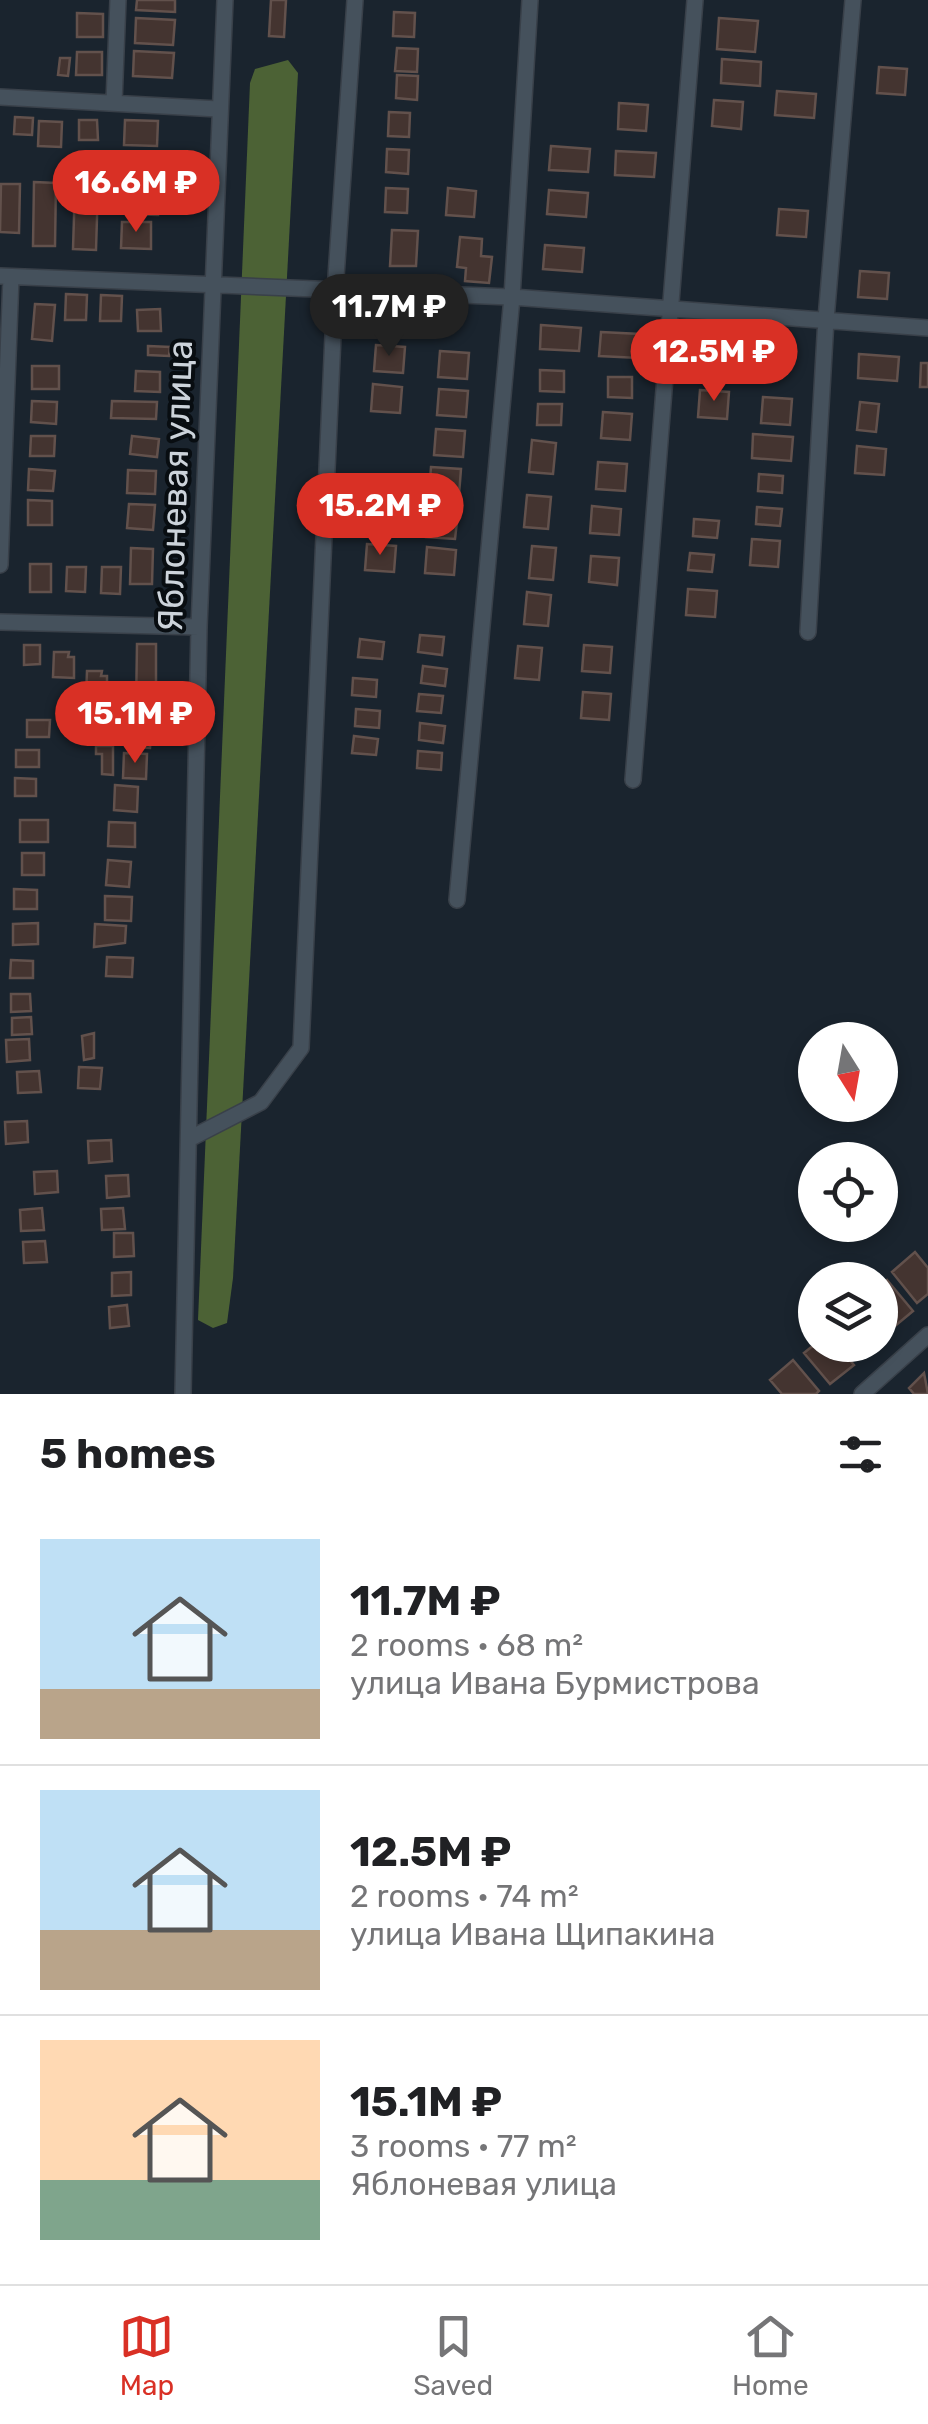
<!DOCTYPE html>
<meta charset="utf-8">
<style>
body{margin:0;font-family:Rubik,sans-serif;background:#f2f2f2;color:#202124;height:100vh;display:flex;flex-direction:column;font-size:38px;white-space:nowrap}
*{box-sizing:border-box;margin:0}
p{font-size:32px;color:#757577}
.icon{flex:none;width:55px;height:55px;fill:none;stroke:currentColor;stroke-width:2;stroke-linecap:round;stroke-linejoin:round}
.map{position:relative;height:1394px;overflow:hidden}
.drawer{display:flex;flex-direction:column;background:#fff;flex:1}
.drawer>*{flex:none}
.needle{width:65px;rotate:169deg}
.controls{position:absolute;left:798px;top:1022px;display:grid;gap:20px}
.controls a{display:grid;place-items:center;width:100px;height:100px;border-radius:50%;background:#fff;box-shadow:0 5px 15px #0003;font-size:50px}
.price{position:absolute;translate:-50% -85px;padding:0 22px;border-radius:35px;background:#d93025;color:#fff;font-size:32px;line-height:65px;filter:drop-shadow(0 2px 5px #0008)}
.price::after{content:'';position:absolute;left:50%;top:60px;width:30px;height:22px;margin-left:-15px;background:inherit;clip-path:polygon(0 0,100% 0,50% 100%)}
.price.on{background:#222;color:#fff}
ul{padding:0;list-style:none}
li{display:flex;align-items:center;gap:30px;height:250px;padding:0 40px}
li+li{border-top:2px solid #e0e0e0}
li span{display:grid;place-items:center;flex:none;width:280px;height:200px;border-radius:0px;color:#555}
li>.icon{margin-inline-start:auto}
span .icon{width:120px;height:120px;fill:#fffc;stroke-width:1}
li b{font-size:42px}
h2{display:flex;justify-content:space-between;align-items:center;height:120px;padding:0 40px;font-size:42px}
.tabs{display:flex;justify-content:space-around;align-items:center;height:140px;border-top:2px solid #e0e0e0;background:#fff;font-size:28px;color:#757577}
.tabs a{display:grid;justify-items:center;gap:5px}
.tabs .on{color:#d93025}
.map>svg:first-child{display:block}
</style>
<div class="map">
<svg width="928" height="1394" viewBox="0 0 928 1394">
<rect width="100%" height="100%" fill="#1a242e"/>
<path fill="#4c6235" d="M288,60L298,73L233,1278L227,1323L213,1328L198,1320L250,83L255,69Z"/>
<path fill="#443430" stroke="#62514c" stroke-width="2.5" d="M137,0H175V12L136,10Z
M271,0H286L284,37L269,36Z
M394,12L415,13L414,37L393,36Z
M77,13L103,14V37H77Z
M136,18L175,20L173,45L135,43Z
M719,18L758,21L755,52L717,49Z
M397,48L418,49L417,72L395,71Z
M134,51L174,53L172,78L133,76Z
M77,52H102V75H76Z
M60,58H70L68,76L58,75Z
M722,59L761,62L760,86L721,83Z
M879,67L907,69L905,95L877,93Z
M397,75L418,76L417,100L396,98Z
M777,91L816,94L814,118L775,115Z
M714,100L743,102L741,129L712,126Z
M619,103L648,105L646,131L618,129Z
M389,112L410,113L409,137L388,136Z
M15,117L33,118L32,135L14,134Z
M79,120H97L98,140H79Z
M125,120L158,121L157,146L124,145Z
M39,121L62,122L61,147L38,146Z
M551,146L590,149L588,172L549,170Z
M387,149L409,150L408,174L386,172Z
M616,151L656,153L654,177L615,175Z
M130,159H161L160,184L130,183Z
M34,182L56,183L55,246H33Z
M1,184H20L19,233L0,232Z
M75,186H98L96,250L73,249Z
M386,188L408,189L407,213L385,212Z
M448,188L476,191L474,217L446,215Z
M128,189L158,190V215L127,214Z
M549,190L588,193L586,217L547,214Z
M779,209L808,211L806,237L777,235Z
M122,222H151V249L121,248Z
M392,230L418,231L416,266H390Z
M460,237L482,239L481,256L492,257L489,283L465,281L466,268L457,267Z
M545,245L584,248L582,272L543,269Z
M860,271L889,273L887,299L858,297Z
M66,294L87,295L86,320H65Z
M101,295L122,296L121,321H100Z
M35,304L55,305L52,341L32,339Z
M160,309L161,331H138L137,310Z
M541,325L581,328L579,351L540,349Z
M601,332L640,334L639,358L599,356Z
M376,345L405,347L403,373L374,371Z
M148,346L170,347L169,356L148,355Z
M696,346L736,349L734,373L695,370Z
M440,351L469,353L467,379L438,377Z
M859,354L899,357L897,381L858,378Z
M921,363H928V387H920Z
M32,366H59V389H32Z
M540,370L564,371V392L540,391Z
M136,371L160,372V392L135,391Z
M608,377H632V398L608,397Z
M373,384L402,387L400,413L371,411Z
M439,389L468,391L466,417L437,415Z
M700,390L729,392L727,419L698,417Z
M763,397L792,399L790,425L761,423Z
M32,401L57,402L56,424L31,422Z
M112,401L157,402L156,419L111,418Z
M860,402L879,404L876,432L857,430Z
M538,404H562L561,425H537Z
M603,412L632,414L630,440L601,438Z
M436,429L465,431L463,457L434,455Z
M753,434L793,437L791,461L752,458Z
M31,436H55L54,456H30Z
M132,436L159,439L157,457L130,454Z
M532,440L556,443L553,474L529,472Z
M857,446L886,449L884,475L855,473Z
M598,462L627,464L625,491L596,489Z
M431,467L461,469L459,495L429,493Z
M29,469L55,471L53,491L28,490Z
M128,470L156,471L155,494L127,493Z
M759,474L783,476L782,493L758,491Z
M527,495L551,497L548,529L524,527Z
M28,500L52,501V525H28Z
M129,504L155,505L153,530L127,528Z
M592,506L621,509L619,535L590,533Z
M757,507L782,509L780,526L756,524Z
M428,511L458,513L455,539L426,537Z
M694,519L719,521L717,538L693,536Z
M752,539L780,541L778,567L750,565Z
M367,544L396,546L394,572L365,570Z
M532,546L556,548L553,580L529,578Z
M427,547L456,550L454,575L425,573Z
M131,548L153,549L152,584H130Z
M690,553L714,555L712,572L688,570Z
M591,556L619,558L617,585L589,582Z
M30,564H51V592H30Z
M67,567H86L85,592L66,591Z
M102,567H121L120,594L101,593Z
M688,589L717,591L715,617L686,615Z
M527,592L551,595L548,626L524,624Z
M420,635L444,637L442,655L418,652Z
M360,639L384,642L382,659L358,657Z
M137,644H156V709H136Z
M24,645H40V664L24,665Z
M584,645L612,647L610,673L582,671Z
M518,646L542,648L539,680L515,678Z
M54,652H69L68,657H74V678L53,677Z
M423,666L447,669L445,686L421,683Z
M87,671H102L101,676H107V697H86Z
M353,678L377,680L376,697L352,695Z
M583,692L611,694L609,720L581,718Z
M419,694L443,696L441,713L417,711Z
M356,709L380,711L379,728L355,726Z
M27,720H50L49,737H27Z
M128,722L152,723L150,748L127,747Z
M420,723L445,726L443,743L419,740Z
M354,736L378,739L376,755L352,753Z
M96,746H113V775L102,774V754H96Z
M16,750H39V767H16Z
M418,751L442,753L441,770L417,768Z
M124,753L147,754L146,779L123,778Z
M15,778L36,779V796H15Z
M115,785L138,787L137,812L114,810Z
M20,820H48V842H20Z
M109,822L135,823V847L108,846Z
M22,853H44V875H22Z
M108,860L131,862L129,887L106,885Z
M14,889L37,890V909H14Z
M105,896L132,897L131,921L105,920Z
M38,923V944L13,945V924Z
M95,924L126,926L125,943L94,947Z
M107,957L133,958L132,977L106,976Z
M11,960L33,961V978H10Z
M11,994H30L31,1011L11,1012Z
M31,1017L32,1034L12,1035V1018Z
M94,1033V1058L84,1060L82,1036Z
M29,1039L30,1060L7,1062L6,1040Z
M79,1067L102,1068L100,1089L78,1088Z
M39,1071L41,1092L18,1093L17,1072Z
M27,1121L28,1142L6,1144L5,1122Z
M111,1140L112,1161L89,1163L88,1141Z
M57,1171L58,1192L35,1194L34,1172Z
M128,1175L129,1196L107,1198L106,1176Z
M42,1208L44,1230L21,1231L20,1210Z
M123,1208L125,1229L102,1230L101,1209Z
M114,1233H133L134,1256L114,1257Z
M45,1241L47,1262L24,1263L23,1242Z
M915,1252L928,1268V1294L917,1303L892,1272Z
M131,1272V1295L112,1296V1273Z
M887,1280L913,1311L889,1331L880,1320V1286Z
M127,1305L129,1326L110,1328L109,1307Z
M815,1344L837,1345L854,1365L830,1384L804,1353Z
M845,1345H874L857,1359Z
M793,1360L819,1391L816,1394H782L770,1380Z
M924,1373L928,1394H914L909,1388Z"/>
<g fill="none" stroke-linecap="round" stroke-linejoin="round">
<defs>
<path id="minor" d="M0,97L218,109
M114,103L118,0
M0,276L512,297L928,328
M0,565L11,277
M0,622L199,627
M808,632L826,319L853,0
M633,780L695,0
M457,900L512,297L530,0
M189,1139L261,1102L301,1048L335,291L355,0
M183,1394L199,627L225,0
M862,1394L928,1335"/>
</defs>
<use href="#minor" stroke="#394049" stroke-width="18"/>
<use href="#minor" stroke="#45515c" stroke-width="15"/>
</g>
<g text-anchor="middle" stroke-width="8" stroke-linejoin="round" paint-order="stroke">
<g font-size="35" fill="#ccd3da" stroke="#080d11">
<text transform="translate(175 486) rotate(-88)" y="12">Яблоневая улица</text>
</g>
</g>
</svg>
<div class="controls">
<a><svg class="needle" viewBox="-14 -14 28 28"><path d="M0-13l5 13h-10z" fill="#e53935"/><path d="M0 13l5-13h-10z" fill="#757577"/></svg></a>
<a><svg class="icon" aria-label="locate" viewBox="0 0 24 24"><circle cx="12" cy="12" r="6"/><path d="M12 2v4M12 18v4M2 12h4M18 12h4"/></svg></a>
<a><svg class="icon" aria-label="layers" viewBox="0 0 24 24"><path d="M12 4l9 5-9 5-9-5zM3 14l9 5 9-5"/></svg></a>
</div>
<b class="price" style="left:136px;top:235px">16.6M ₽</b>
<b class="price on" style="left:389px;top:359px">11.7M ₽</b>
<b class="price" style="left:714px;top:404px">12.5M ₽</b>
<b class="price" style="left:380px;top:558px">15.2M ₽</b>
<b class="price" style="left:135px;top:766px">15.1M ₽</b>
</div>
<section class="drawer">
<h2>5 homes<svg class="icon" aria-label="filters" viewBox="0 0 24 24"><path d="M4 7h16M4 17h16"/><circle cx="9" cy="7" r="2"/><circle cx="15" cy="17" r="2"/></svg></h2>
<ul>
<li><span style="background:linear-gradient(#bfe0f5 75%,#b9a48a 0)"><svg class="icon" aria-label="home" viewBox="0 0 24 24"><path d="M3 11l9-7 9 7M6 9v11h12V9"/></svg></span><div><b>11.7M ₽</b><p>2 rooms · 68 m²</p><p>улица Ивана Бурмистрова</p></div></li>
<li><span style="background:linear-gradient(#bfe0f5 70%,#b9a48a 0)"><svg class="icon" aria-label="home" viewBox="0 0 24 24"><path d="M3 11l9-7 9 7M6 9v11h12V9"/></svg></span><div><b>12.5M ₽</b><p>2 rooms · 74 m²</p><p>улица Ивана Щипакина</p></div></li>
<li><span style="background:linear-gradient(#ffd9b3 70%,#7fa58c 0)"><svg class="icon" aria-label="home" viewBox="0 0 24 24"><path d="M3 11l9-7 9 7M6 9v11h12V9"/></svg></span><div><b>15.1M ₽</b><p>3 rooms · 77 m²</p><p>Яблоневая улица</p></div></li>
</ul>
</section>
<nav class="tabs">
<a class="on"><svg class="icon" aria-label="map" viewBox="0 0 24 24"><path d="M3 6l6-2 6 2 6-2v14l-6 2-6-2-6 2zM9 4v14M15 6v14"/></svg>Map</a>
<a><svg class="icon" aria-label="saved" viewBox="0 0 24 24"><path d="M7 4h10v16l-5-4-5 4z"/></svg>Saved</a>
<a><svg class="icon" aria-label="home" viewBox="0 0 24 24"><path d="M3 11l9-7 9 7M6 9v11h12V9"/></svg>Home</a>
</nav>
